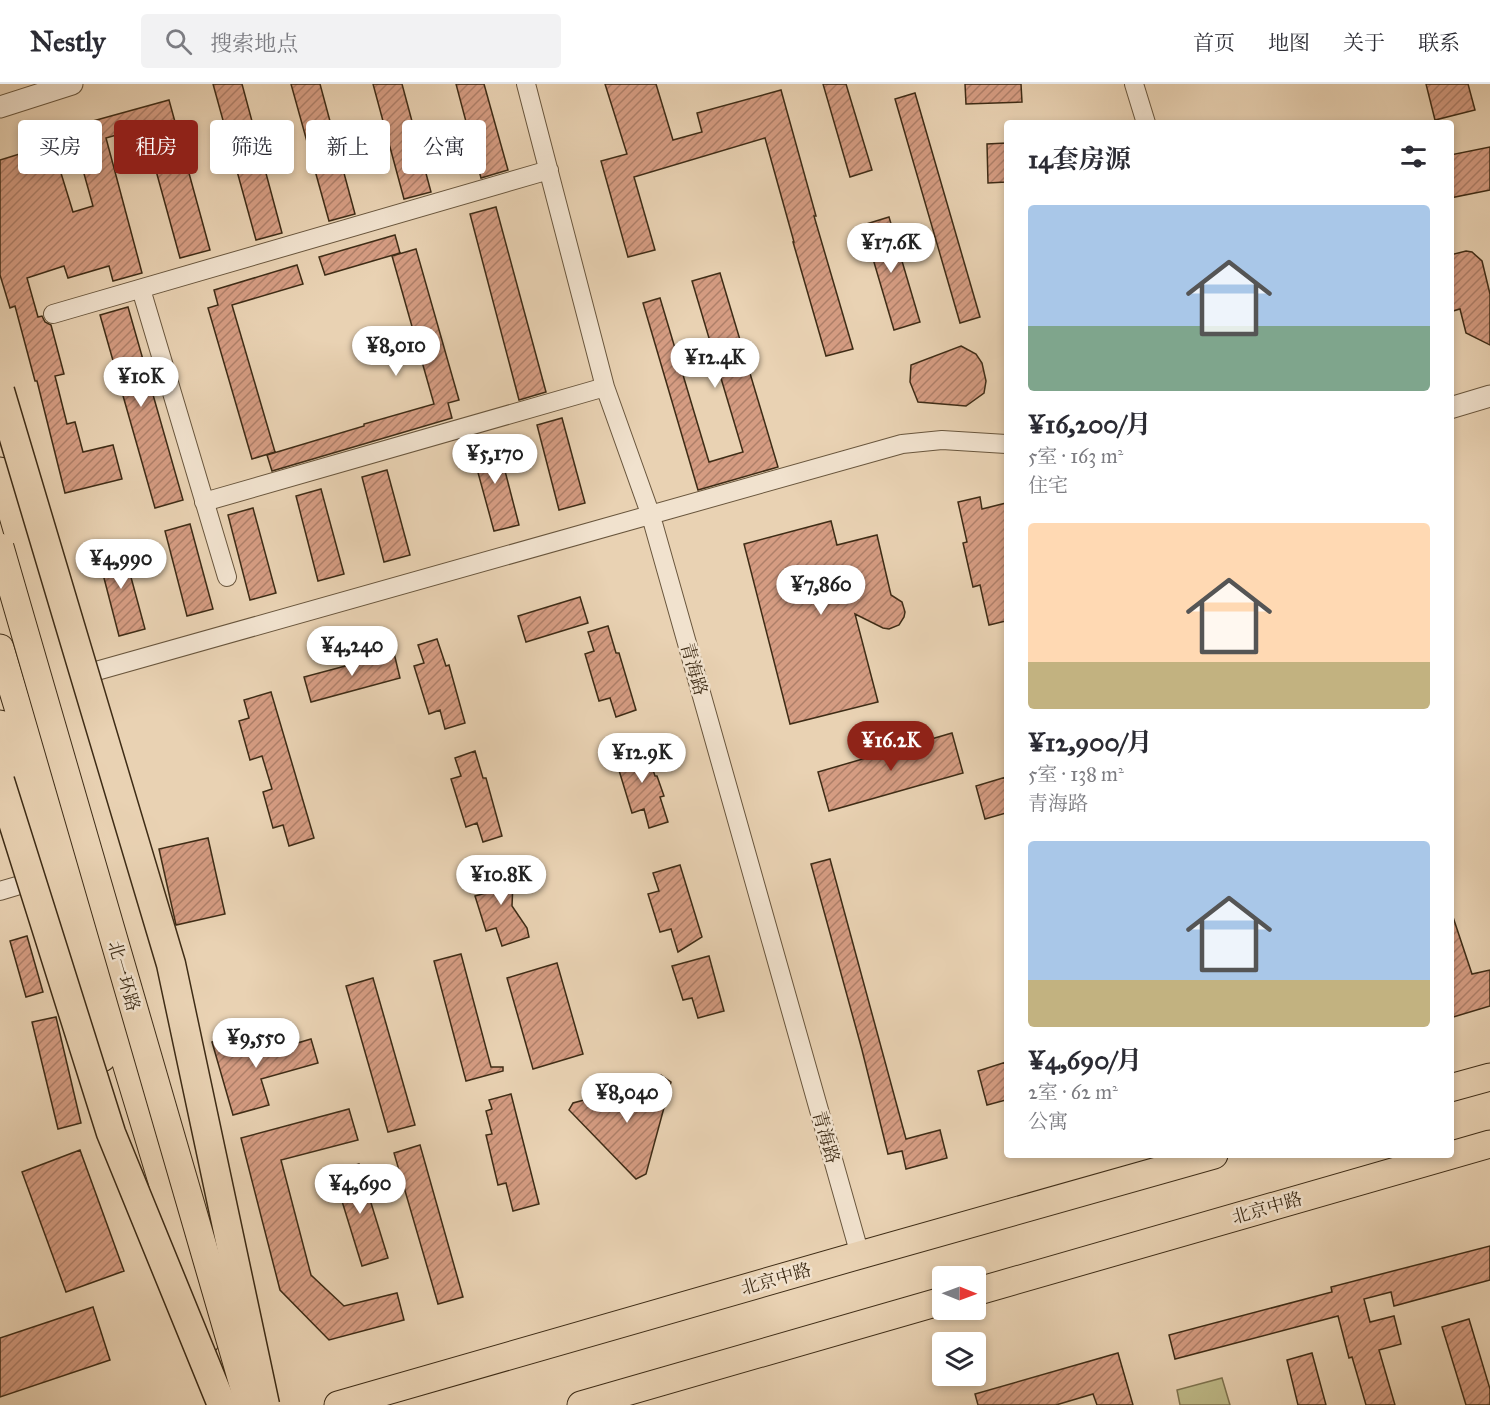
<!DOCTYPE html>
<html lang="zh">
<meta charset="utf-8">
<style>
body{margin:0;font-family:"IM FELL Great Primer","Noto Serif SC",serif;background:#f2f2f3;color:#2b2b33;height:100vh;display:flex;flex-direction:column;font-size:22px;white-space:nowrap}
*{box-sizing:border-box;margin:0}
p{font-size:20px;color:#7c7c81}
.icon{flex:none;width:33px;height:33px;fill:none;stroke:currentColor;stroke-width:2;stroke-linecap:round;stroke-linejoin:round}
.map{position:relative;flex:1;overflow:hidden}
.panel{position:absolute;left:1004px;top:36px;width:450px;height:1038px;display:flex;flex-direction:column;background:#fff;border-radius:6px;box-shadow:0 3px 9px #0003}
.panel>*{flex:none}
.banner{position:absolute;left:18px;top:36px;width:570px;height:54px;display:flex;gap:12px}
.needle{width:39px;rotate:91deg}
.buttons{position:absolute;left:932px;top:1182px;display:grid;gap:12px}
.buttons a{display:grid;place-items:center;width:54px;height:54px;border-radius:6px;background:#fff;box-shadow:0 3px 9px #0003;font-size:30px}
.price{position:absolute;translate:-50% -51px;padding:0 14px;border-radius:21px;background:#fff;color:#222;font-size:20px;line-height:39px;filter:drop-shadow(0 2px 3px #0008)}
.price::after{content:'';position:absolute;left:50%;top:36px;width:18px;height:14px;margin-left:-9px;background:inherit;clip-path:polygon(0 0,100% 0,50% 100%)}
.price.current{background:#8f2418;color:#fff}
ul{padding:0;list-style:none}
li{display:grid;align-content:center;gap:12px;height:318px;padding:0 24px}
li span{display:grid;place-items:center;height:186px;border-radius:6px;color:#555}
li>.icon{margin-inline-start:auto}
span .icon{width:108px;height:108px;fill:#fffc;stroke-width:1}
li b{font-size:26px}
h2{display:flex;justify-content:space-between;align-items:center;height:72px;padding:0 24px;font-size:26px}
.pill{padding:0 21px;border-radius:6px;background:#fff;box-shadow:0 3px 9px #0003;font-size:21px;line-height:54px}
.pill.current{background:#8f2418;color:#fff}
header{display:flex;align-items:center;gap:36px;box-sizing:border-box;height:84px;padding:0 30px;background:#fff;border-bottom:2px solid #e1e1e2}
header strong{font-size:28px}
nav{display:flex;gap:33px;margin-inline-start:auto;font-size:21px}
.search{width:420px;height:54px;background:#f2f2f3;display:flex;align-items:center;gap:15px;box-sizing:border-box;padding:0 21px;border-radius:6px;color:#7c7c81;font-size:22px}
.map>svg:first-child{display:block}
</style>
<header>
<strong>Nestly</strong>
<div class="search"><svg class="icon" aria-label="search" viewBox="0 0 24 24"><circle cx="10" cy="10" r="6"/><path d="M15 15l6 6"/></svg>搜索地点</div>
<nav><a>首页</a><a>地图</a><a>关于</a><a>联系</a></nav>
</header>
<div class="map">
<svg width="1490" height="1321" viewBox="0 0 1490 1321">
<defs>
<pattern id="building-hatch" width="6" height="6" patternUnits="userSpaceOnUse" patternTransform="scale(1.5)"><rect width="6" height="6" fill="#d59c82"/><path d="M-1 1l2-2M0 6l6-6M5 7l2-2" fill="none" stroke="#ae7f69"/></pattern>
</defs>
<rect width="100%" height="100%" fill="#e9d2b3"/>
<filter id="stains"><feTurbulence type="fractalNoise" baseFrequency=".00333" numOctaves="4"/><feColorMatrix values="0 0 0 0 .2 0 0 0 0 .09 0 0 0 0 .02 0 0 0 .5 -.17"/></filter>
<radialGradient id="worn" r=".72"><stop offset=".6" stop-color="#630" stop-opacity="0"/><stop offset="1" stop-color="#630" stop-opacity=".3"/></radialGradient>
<path fill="#beba88" stroke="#7e734f" stroke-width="1.5" d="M1222,1294L1230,1321H1180L1177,1306Z"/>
<path fill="url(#building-hatch)" stroke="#3e2c16" stroke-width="1.5" d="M213,0H242L282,149L256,156Z
M291,0H320L355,130L329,137Z
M373,0H402L431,108L404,115Z
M456,0H484L508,86L481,94Z
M605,0H656L673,56L702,48L697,29L781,6L816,132H814L853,265L826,272L793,158H794L765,54L634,93L655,166L628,173L601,77L627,70Z
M823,0H846L872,86L850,93Z
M965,0H1021L1022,18L966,20Z
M1426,0H1468L1475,26L1435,36Z
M915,9L980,233L960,239L895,15Z
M169,16L210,166L180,174L144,43L106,54L142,189L113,197L109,182L68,194L64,182L27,194L38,233L42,232L45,238L51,241L64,290L55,292L67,340L75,338L83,368L113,361L122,395L65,409L37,297H35L15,222L10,224L0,191V76L52,60L73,128L93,122L71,43Z
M1006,59V98L988,99L987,60Z
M1490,63V106L1450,114V71Z
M496,123L546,308L519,316L470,130Z
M889,133L920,238L894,246L863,141Z
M395,151L400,169L325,191L319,173Z
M416,165L459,316L448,319L452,334L272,387L267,371L364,342V340L434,320L392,172Z
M1466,167L1472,168L1482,177L1490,210V261L1466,249L1460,225L1453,227L1450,217V171Z
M297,181L303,200L232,221L275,368L252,375L208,224L218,221L214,206Z
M720,189L778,383L698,406L643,219L660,214L709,378L743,368L692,197Z
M128,223L183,416L155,424L100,231Z
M961,262L976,270L982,279L986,297L984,309L966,322L918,318L910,298L911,281Z
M562,334L585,419L559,426L537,341Z
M497,356L519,441L494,447L471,363Z
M387,386L410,471L384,478L362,393Z
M321,405L344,490L318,497L296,412Z
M980,413L982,425L1006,419V537L989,541L980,501L973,503L963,459L967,458L958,418Z
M253,424L276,509L250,516L228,431Z
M831,437L837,461L877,451L891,511L902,518L905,528L904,533L899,541L889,545L883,544L855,530L878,618L790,640L744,460Z
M190,440L213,525L187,532L165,447Z
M122,460L145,545L119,552L97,467Z
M580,513L588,539L526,558L518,532Z
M608,542L616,569H619L636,626L616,633L610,614L599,617L585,570L594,567L588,548Z
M437,555L446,582L449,581L465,639L445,645L440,626L429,630L414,582L424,579L418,561Z
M394,569L400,594L311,618L304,593Z
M271,608L314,754L289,762L283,741L273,744L263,708L272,705L262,672L250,676L239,637L249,634L244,616Z
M952,649L963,689L829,727L818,688Z
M643,655L655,692H657L664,712L660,713L668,738L649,744L644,725L632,729L618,683L627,681L621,662Z
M475,667L483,694H486L502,752L483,758L477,739L466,743L451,695L461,692L455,674Z
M1006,693V729L985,735L976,702Z
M208,754L225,830L176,841L159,765Z
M830,775L906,1055L940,1046L947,1074L906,1085L902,1067L888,1070L862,966L811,780Z
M509,781L514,799H513L512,822L527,844L529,853L502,862L496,844L486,847L475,812L486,809L480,790Z
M680,781L702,853L678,868L671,845L660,848L648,810L659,807L653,789Z
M1450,833H1453L1472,890L1490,886V922L1450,934Z
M27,852L43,908L26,913L10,857Z
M461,870L491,983H503V987L466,997L434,877Z
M709,872L724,927L698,934L692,914L683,916L672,882Z
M557,879L583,970L533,985L507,894Z
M373,894L415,1041L388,1048L346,902Z
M56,933L81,1039L58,1045L32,938Z
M247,948L253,972L311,955L318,979L261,995L269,1021L233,1031L212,958Z
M1006,978V1016L987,1021L978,987Z
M661,991L671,998L646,1090L636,1095L569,1026L573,1019L603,1011L628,1032L639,997Z
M511,1010L539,1120L513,1127L506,1099L498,1101L486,1051L492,1050L486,1027L492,1025L489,1016Z
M349,1025L358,1056L281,1076L311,1191L344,1222L397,1209L404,1236L329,1256L280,1206L241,1054Z
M420,1061L463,1213L438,1220L394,1069Z
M80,1066L124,1187L66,1208L22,1088Z
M359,1080L388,1174L362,1182L333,1088Z
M1490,1162V1196L1394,1222L1391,1208L1364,1215L1370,1238L1394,1232L1401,1260L1379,1266L1395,1321H1366L1352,1273L1349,1274L1338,1232L1175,1275L1169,1251L1332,1208L1331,1203Z
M93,1223L110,1276L0,1313V1254Z
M1469,1235L1490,1305V1321H1466L1442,1243Z
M1118,1269L1133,1321H1097L1093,1310L1056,1321H978L975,1310Z
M1312,1269L1326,1321H1298L1287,1276Z"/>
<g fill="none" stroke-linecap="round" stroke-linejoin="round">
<defs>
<path id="minor" d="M526,0L605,303L651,432L860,1171
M1134,0L1146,39
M141,205L227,493
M53,230L549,86
M204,418L605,303
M75,593L902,360L942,356L1006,360
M0,807L20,801"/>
<path id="tertiary" d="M0,23L72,0
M1450,324L1490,312"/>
<path id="primary" d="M0,387L158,932L205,1125
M0,564L161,1094L206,1256
M0,640L102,974
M1450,1004L1490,993
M975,1208L1490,1060
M338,1321L860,1171L1214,1071
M581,1321L942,1217"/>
</defs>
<use href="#minor" stroke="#69563d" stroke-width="20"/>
<use href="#tertiary" stroke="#69563d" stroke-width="23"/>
<use href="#primary" stroke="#3e2c16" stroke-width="29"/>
<use href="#minor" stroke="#f1e2ce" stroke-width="18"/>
<use href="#tertiary" stroke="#f1e2ce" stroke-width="21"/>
<use href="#primary" stroke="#e9d2b3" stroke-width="27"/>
<defs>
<path id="primary-bridge" d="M0,463L249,1321"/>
<path id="trunk-bridge" d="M0,307L171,880L265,1321
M0,697L111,1049L222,1321"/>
</defs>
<use href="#primary-bridge" stroke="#3e2c16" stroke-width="29" stroke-linecap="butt"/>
<use href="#trunk-bridge" stroke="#3e2c16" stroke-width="31" stroke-linecap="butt"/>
<use href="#primary-bridge" stroke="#e9d2b3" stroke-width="27"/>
<use href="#trunk-bridge" stroke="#e9d2b3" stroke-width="28"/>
</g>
<g text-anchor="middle" stroke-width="5" stroke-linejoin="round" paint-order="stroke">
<g font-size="18" fill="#3e2c16" stroke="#f1e2ce">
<text transform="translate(694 585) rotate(74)" y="6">青海路</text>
<text transform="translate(124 892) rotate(74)" y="6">北一环路</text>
<text transform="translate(826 1053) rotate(74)" y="6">青海路</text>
<text transform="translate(1267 1124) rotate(-16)" y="6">北京中路</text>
<text transform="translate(776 1195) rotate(-16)" y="6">北京中路</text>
</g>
</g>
<rect width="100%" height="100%" filter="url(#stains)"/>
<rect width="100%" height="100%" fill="url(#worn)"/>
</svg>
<div class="buttons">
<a><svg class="needle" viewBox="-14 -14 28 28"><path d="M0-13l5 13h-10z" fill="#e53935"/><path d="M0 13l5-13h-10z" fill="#7c7c81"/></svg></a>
<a><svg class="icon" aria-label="layers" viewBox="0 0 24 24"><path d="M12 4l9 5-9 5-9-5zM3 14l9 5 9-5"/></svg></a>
</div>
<b class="price" style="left:891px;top:190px">¥17.6K</b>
<b class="price" style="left:396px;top:293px">¥8,010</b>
<b class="price" style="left:715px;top:305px">¥12.4K</b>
<b class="price" style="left:141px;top:324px">¥10K</b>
<b class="price" style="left:495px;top:401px">¥5,170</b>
<b class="price" style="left:121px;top:506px">¥4,990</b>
<b class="price" style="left:821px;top:532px">¥7,860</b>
<b class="price" style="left:352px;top:593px">¥4,240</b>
<b class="price current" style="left:891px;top:688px">¥16.2K</b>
<b class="price" style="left:642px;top:700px">¥12.9K</b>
<b class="price" style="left:501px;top:822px">¥10.8K</b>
<b class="price" style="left:256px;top:985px">¥9,550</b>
<b class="price" style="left:627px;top:1040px">¥8,040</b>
<b class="price" style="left:360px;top:1131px">¥4,690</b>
<div class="banner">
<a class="pill">买房</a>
<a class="pill current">租房</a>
<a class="pill">筛选</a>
<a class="pill">新上</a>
<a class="pill">公寓</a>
</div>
<section class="panel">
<h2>14套房源<svg class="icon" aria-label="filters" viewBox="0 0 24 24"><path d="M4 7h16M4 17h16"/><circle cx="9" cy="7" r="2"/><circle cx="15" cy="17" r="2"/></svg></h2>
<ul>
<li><span style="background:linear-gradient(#a9c7e8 65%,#7fa58c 0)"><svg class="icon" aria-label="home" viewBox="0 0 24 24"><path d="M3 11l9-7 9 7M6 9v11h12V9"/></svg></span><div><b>¥16,200/月</b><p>5室 · 163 m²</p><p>住宅</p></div></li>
<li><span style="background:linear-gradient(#ffd9b3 75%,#c2b280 0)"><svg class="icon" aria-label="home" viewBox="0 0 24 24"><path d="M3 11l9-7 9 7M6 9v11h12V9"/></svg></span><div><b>¥12,900/月</b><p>5室 · 138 m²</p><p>青海路</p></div></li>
<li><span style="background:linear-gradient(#a9c7e8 75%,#c2b280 0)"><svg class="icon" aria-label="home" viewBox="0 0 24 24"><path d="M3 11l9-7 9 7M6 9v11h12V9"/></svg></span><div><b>¥4,690/月</b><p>2室 · 62 m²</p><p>公寓</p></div></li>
</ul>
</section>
</div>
